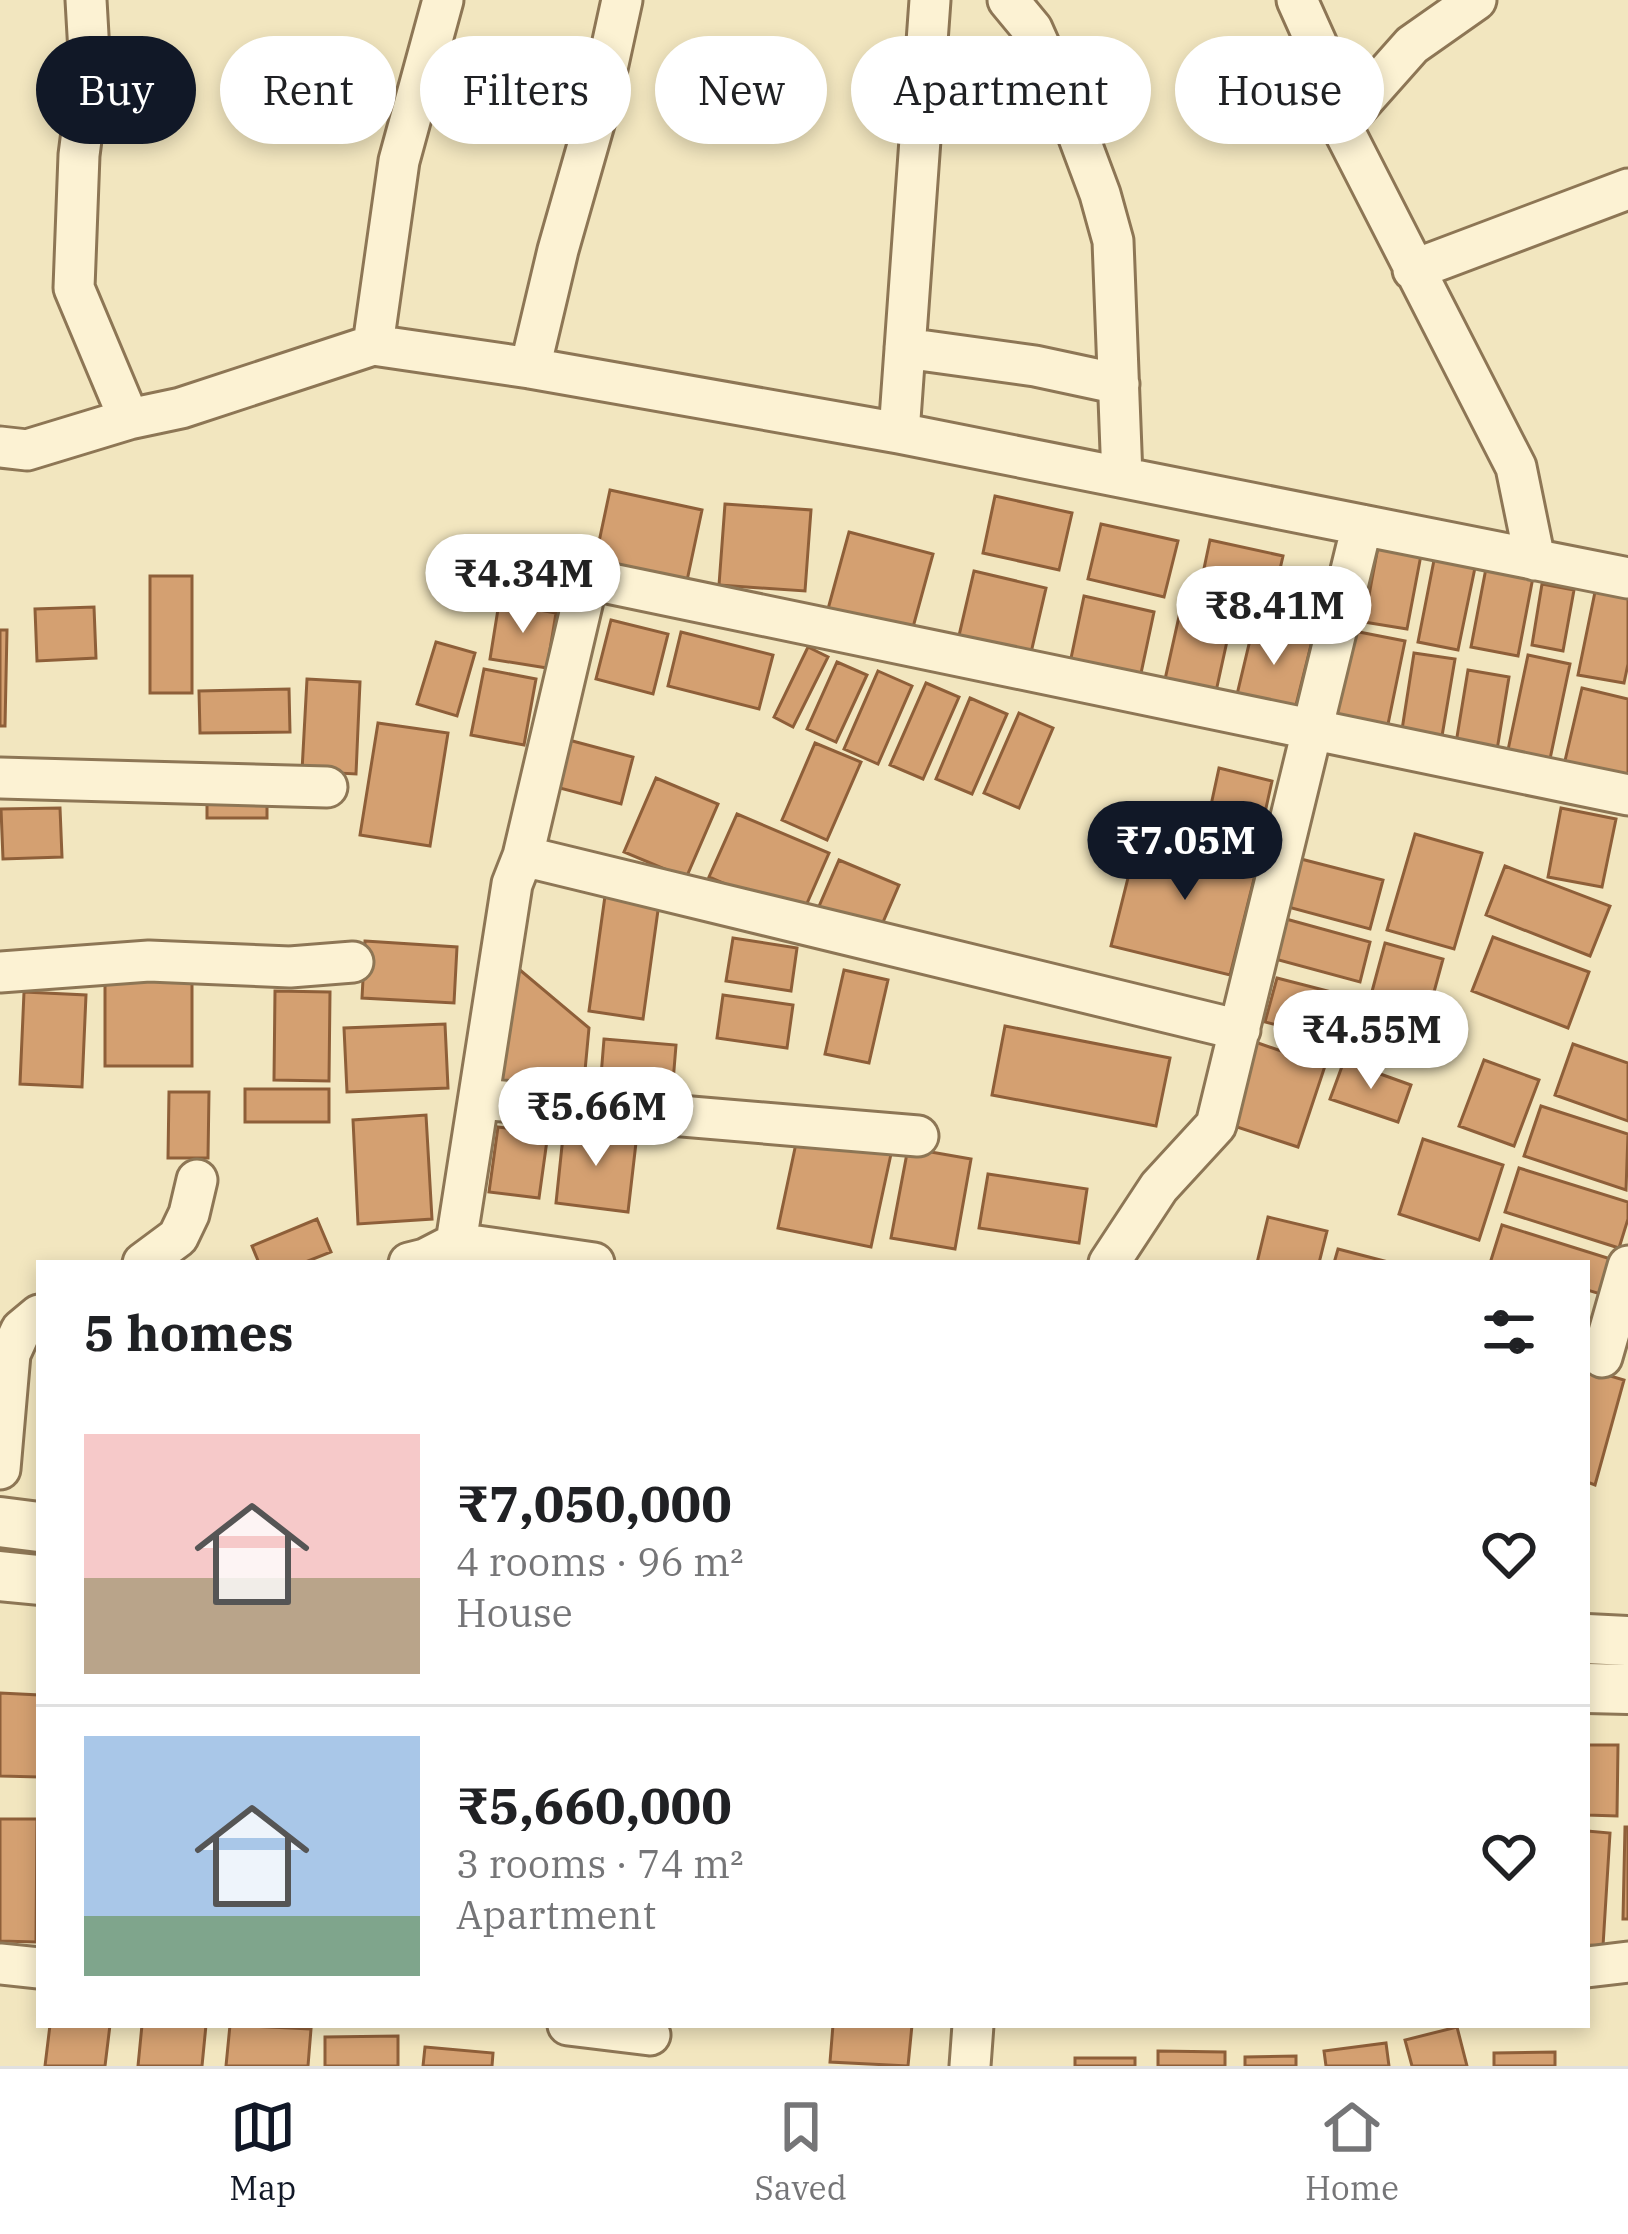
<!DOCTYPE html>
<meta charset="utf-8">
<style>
body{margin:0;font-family:"IBM Plex Serif",serif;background:#f6f6f6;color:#202124;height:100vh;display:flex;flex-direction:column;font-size:45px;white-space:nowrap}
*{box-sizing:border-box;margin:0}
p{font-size:39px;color:#757577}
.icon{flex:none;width:66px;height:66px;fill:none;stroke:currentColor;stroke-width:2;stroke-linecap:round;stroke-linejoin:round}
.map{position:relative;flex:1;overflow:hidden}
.panel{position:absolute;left:36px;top:1260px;width:1554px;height:768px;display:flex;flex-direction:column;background:#fff;border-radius:0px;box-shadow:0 6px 18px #0003}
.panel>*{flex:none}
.top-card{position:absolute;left:36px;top:36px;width:1557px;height:108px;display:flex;gap:24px}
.price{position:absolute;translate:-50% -102px;padding:0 27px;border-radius:42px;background:#fff;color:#222;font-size:39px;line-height:78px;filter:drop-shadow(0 3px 6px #0008)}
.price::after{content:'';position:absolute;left:50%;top:72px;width:36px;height:27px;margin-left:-18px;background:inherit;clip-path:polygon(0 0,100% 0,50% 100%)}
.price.current{background:#111827;color:#fff}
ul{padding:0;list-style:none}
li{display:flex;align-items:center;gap:36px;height:300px;padding:0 48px}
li+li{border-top:3px solid #e0e0e0}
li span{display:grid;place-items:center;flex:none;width:336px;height:240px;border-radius:0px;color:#555}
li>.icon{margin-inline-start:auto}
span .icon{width:144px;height:144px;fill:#fffc;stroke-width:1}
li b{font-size:51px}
h2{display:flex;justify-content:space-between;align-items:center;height:144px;padding:0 48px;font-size:51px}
.pill{padding:0 42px;border-radius:54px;background:#fff;box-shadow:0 6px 18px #0003;font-size:42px;line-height:108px}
.pill.current{background:#111827;color:#fff}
.tab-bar{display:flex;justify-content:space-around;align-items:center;height:168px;border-top:3px solid #e0e0e0;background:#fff;font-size:33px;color:#757577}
.tab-bar a{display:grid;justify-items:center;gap:6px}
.tab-bar .current{color:#111827}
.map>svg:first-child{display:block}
</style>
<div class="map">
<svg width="1628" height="2066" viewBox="0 0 1628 2066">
<rect width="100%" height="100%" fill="#f2e6bf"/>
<path fill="#d4a071" stroke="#8e5f39" stroke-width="3" d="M610,490L702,510L685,590L593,570Z
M995,496L1072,513L1059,570L983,553Z
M725,504L811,510L805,591L719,585Z
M1101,524L1178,541L1164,597L1088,579Z
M849,532L933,554L909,642L825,620Z
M1210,540L1283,556L1270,613L1198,597Z
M1378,547L1421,555L1407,629L1364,622Z
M1436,550L1477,558L1458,650L1418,642Z
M1487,563L1534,572L1518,656L1471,647Z
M974,571L1046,588L1030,657L958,640Z
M150,576H192V693H150Z
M1542,584L1574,590L1563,651L1532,645Z
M1596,587L1628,594V664L1624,683L1578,675Z
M1084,596L1154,612L1140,678L1070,663Z
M499,603L556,613L547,668L490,659Z
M94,607L96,658L37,661L35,609Z
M1180,612L1231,623L1215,696L1164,684Z
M1255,619L1314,633L1293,717L1235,703Z
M611,620L668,634L653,694L596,679Z
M0,630H7L5,726H0Z
M1354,631L1405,641L1386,734L1335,724Z
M681,632L773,655L759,709L668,686Z
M436,642L475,653L457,716L417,704Z
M808,647L828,657L793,727L774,717Z
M1414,653L1455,659L1441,742L1401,736Z
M1528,655L1570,664L1550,759L1508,750Z
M837,662L867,675L836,742L807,729Z
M484,669L536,679L524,745L471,735Z
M1468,670L1509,677L1497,750L1456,743Z
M878,671L912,686L878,764L844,749Z
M307,679L360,682L356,774L302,771Z
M926,683L959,697L923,779L890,765Z
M1582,688L1628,699V780L1564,765Z
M289,689L290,732L200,733L199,691Z
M970,698L1007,714L972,794L936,779Z
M1019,713L1053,728L1019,808L984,793Z
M378,723L448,733L430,846L360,835Z
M565,739L633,757L621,804L552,786Z
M815,743L861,762L827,840L782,820Z
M1219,768L1272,781L1258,844L1205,833Z
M656,778L718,804L686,878L624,852Z
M207,798H267V818H207Z
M60,808L62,857L3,859L1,809Z
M1561,808L1616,819L1602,887L1548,877Z
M737,814L829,853L801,917L709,877Z
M1140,830L1259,859L1230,975L1111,946Z
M1415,834L1482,853L1454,949L1387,930Z
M1301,859L1383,880L1370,929L1288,907Z
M839,860L899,885L877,936L817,911Z
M1505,866L1610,906L1590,956L1486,915Z
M605,896L659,903L643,1019L589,1011Z
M1286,919L1370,942L1360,982L1275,959Z
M1493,937L1589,972L1568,1028L1472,991Z
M733,938L797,948L791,991L726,981Z
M365,941L457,947L454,1003L362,998Z
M1385,943L1443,959L1425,1025L1367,1010Z
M514,965L589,1028L582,1103L496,1091Z
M844,970L888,980L869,1063L825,1054Z
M1277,978L1355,998L1343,1042L1265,1022Z
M105,979H192V1066H105Z
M275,991L330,992L329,1081L274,1080Z
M24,992L86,995L82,1087L20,1084Z
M723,995L793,1005L787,1048L717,1038Z
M445,1024L448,1088L347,1092L344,1028Z
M1005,1026L1170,1058L1156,1126L992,1095Z
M604,1039L676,1045L671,1107L599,1101Z
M1255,1042L1325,1066L1298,1147L1228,1124Z
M1573,1044L1628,1063V1121L1555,1095Z
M1484,1060L1539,1080L1514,1146L1459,1126Z
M1344,1061L1411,1085L1398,1122L1330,1099Z
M245,1089H329V1122H245Z
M169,1092H209L208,1158H168Z
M1541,1106L1628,1134L1626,1190L1524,1156Z
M426,1115L432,1219L358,1224L353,1120Z
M498,1127L548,1133L539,1198L489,1192Z
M564,1127L637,1134L628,1212L556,1203Z
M798,1134L891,1154L871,1247L778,1228Z
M1423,1139L1503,1165L1479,1240L1399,1214Z
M908,1148L971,1159L955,1249L891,1238Z
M1519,1168L1628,1202V1219L1619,1248L1505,1212Z
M988,1174L1087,1189L1079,1243L979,1228Z
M1268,1217L1327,1231L1319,1263H1257Z
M317,1219L331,1252L303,1263H259L252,1246Z
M1502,1225L1617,1261L1607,1296L1587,1290V1263H1499L1491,1260Z
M1338,1249L1392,1263H1334Z
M1590,1370L1624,1380L1595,1485L1587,1482V1382Z
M0,1693L39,1695V1777L0,1776Z
M1587,1745H1618L1617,1816L1587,1815Z
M0,1819H37L36,1942L0,1941Z
M1625,1827H1628V1919H1623Z
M1587,1831L1610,1833L1603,1946L1587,1945Z
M50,2025H110L105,2066H45Z
M142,2025H206L202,2066H138Z
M230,2025L311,2029L308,2066H226Z
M833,2025H912L908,2066L830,2062Z
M1457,2027L1467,2066H1412L1405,2040Z
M398,2036V2066H325V2037Z
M1386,2043L1389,2066H1326L1324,2051Z
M425,2047L493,2053L492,2066H423Z
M1158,2051L1225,2052V2066H1158Z
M1555,2052V2066H1494V2053Z
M1296,2056V2066H1245V2057Z
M1075,2058H1135V2066H1075Z"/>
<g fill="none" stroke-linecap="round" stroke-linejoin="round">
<defs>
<path id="minor" d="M86,0L90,70L79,155L74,288L129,419
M1008,0L1032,29L1072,119L1100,194L1113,241L1122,477
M1297,0L1349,116
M1476,0L1412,45L1341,125L1516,467L1535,560
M1413,270L1628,189
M373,345L399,161L443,0
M905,348L1035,366L1119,384
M530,368L558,250L598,110L622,0
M899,433L930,0
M0,447L27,450L129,419L181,408L373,345L530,368L899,433L1628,578
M0,778L327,787
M523,856L1240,1030
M0,972L149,961L290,967L353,962
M479,1099L918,1136
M143,1263L178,1237L189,1214L197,1180
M409,1263L425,1259L456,1243
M594,1263L456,1243L512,884L523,856L588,579L1628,795
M1109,1263L1159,1187L1216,1125L1362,525
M1602,1357L1628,1266
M0,1469L10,1354L21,1330L39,1315
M0,1964L39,1968
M1587,1967L1628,1962
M568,2025L650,2035
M970,2066L973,2025"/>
<path id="tertiary" d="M0,1522L39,1527
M0,1576L39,1580
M1587,1639L1628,1641
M1587,1688L1628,1689"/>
</defs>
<use href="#minor" stroke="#8d7655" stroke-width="45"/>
<use href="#tertiary" stroke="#8d7655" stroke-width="54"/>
<use href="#minor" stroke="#fcf2d3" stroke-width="39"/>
<use href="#tertiary" stroke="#fcf2d3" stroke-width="48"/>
</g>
</svg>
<b class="price" style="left:523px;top:636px">₹4.34M</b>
<b class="price" style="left:1274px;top:668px">₹8.41M</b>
<b class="price current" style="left:1185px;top:903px">₹7.05M</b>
<b class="price" style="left:1371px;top:1092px">₹4.55M</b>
<b class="price" style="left:596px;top:1169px">₹5.66M</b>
<div class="top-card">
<a class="pill current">Buy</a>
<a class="pill">Rent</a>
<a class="pill">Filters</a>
<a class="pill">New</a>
<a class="pill">Apartment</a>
<a class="pill">House</a>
</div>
<section class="panel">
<h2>5 homes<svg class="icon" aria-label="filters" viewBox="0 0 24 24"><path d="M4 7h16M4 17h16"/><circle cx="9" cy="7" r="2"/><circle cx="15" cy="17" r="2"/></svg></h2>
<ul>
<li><span style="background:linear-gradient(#f6c9c9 60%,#b9a48a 0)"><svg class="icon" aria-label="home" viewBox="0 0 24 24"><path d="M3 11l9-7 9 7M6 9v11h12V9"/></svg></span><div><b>₹7,050,000</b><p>4 rooms · 96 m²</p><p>House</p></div><svg class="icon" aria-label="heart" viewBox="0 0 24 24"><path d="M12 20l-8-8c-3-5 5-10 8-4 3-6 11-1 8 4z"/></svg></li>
<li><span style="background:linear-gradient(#a9c7e8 75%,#7fa58c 0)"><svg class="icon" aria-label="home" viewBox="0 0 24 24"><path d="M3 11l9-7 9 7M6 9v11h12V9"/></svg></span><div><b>₹5,660,000</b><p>3 rooms · 74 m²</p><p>Apartment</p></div><svg class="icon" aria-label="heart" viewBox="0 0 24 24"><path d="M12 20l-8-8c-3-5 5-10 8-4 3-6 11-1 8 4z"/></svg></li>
</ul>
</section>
</div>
<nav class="tab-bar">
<a class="current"><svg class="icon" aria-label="map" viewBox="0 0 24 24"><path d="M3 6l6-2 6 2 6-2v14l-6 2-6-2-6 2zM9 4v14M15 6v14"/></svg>Map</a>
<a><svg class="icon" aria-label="saved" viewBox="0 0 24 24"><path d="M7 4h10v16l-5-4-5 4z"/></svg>Saved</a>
<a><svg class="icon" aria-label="home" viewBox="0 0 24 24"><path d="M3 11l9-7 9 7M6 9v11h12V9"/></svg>Home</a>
</nav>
